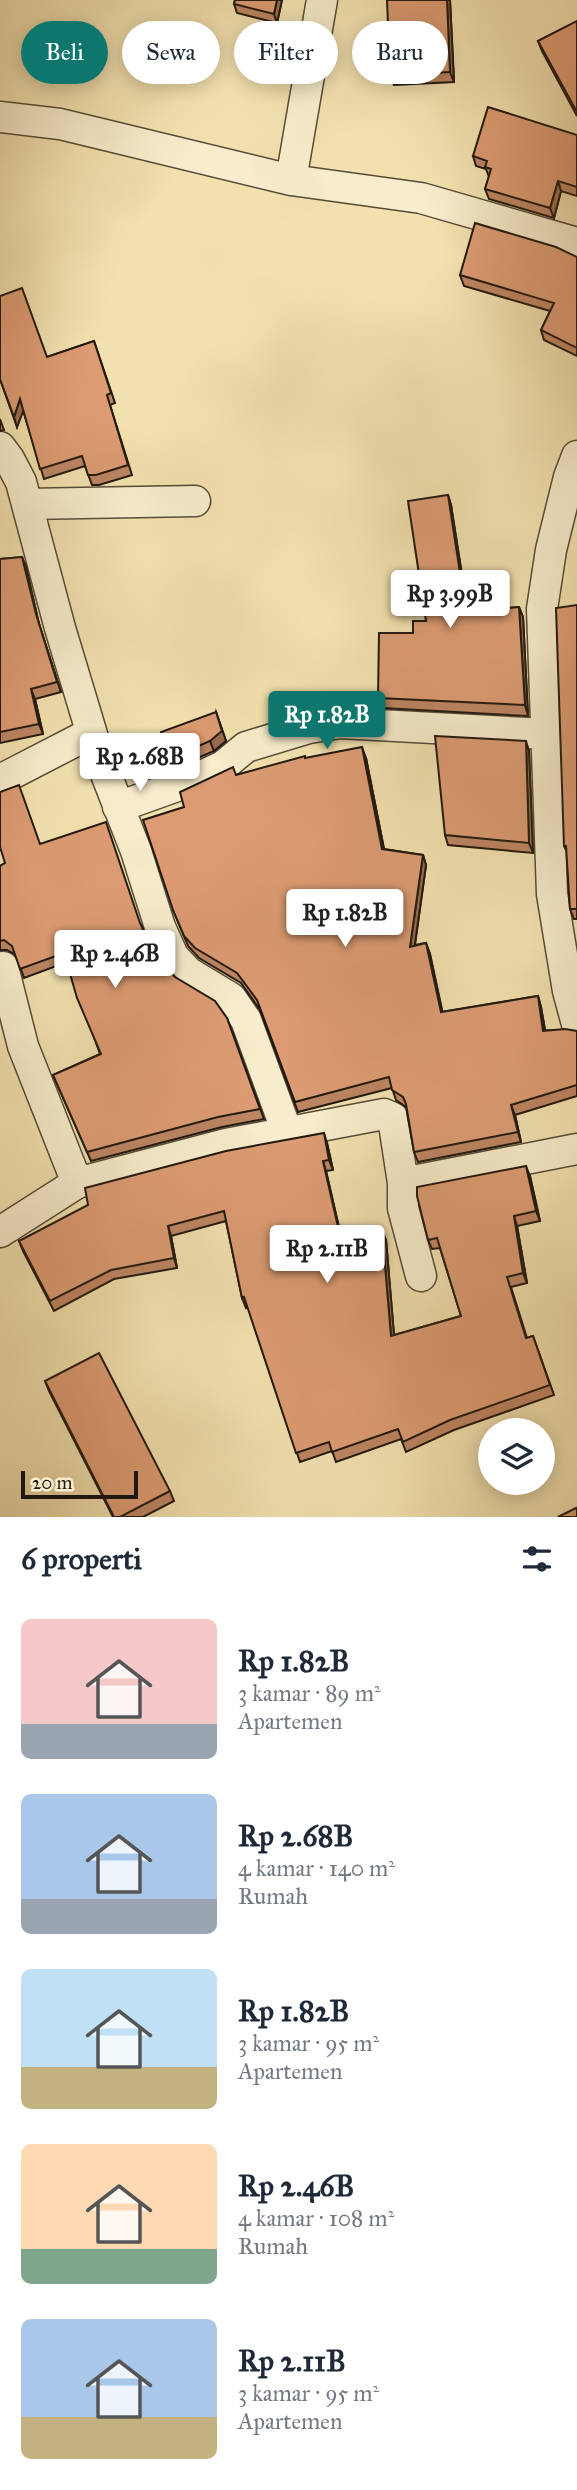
<!DOCTYPE html>
<html lang="id">
<meta charset="utf-8">
<style>
body{margin:0;font-family:"IM FELL Great Primer",serif;background:#f2f2f3;color:#1f2937;height:100vh;display:flex;flex-direction:column;font-size:26px;white-space:nowrap}
*{box-sizing:border-box;margin:0}
p{font-size:23px;color:#747a83}
.icon{flex:none;width:38px;height:38px;fill:none;stroke:currentColor;stroke-width:2;stroke-linecap:round;stroke-linejoin:round}
.map{position:relative;height:1517px;overflow:hidden}
.drawer{display:flex;flex-direction:column;background:#fff;flex:1}
.drawer>*{flex:none}
.banner{position:absolute;left:21px;top:21px;width:536px;height:63px;display:flex;gap:14px}
.fabs{position:absolute;left:478px;top:1418px;display:grid;gap:14px}
.fabs a{display:grid;place-items:center;width:77px;height:77px;border-radius:50%;background:#fff;box-shadow:0 4px 18px #0003;font-size:35px}
.scale{position:absolute;left:21px;bottom:18px;width:117px;box-sizing:border-box;padding-left:7px;border:4px solid #21190f;border-top:0;font-size:19px;line-height:24px;white-space:nowrap;color:#21190f;-webkit-text-stroke:5px #f7eccb;paint-order:stroke}
.price{position:absolute;translate:-50% -60px;padding:0 16px;border-radius:7px;background:#fff;color:#222;font-size:23px;line-height:46px;filter:drop-shadow(0 2px 4px #0008)}
.price::after{content:'';position:absolute;left:50%;top:42px;width:21px;height:16px;margin-left:-10px;background:inherit;clip-path:polygon(0 0,100% 0,50% 100%)}
.price.active{background:#0f766e;color:#fff}
ul{padding:0;list-style:none}
li{display:flex;align-items:center;gap:21px;height:175px;padding:0 21px}
li span{display:grid;place-items:center;flex:none;width:196px;height:140px;border-radius:10px;color:#555}
li>.icon{margin-inline-start:auto}
span .icon{width:84px;height:84px;fill:#fffc;stroke-width:1}
li b{font-size:30px}
h2{display:flex;justify-content:space-between;align-items:center;height:84px;padding:0 21px;font-size:30px}
.tag{padding:0 24px;border-radius:32px;background:#fff;box-shadow:0 4px 18px #0003;font-size:24px;line-height:63px}
.tag.active{background:#0f766e;color:#fff}
.map>svg:first-child{display:block}
</style>
<div class="map">
<svg width="577" height="1517" viewBox="0 0 577 1517">
<rect width="100%" height="100%" fill="#f2e1af"/>
<filter id="stains"><feTurbulence type="fractalNoise" baseFrequency=".00286" numOctaves="4"/><feColorMatrix values="0 0 0 0 .2 0 0 0 0 .09 0 0 0 0 .02 0 0 0 .5 -.17"/></filter>
<radialGradient id="worn" r=".72"><stop offset=".6" stop-color="#630" stop-opacity="0"/><stop offset="1" stop-color="#630" stop-opacity=".3"/></radialGradient>
<g fill="none" stroke-linecap="round" stroke-linejoin="round">
<defs>
<path id="street" d="M0,117L60,124L291,180L421,198L577,243
M291,180L322,0
M0,447L9,459L21,482L60,628L97,751L136,851L160,927L173,956L188,972L231,998L246,1020L287,1132
M577,456L569,477L551,550L542,609L552,894L568,991L577,1024
M27,504L195,501
M0,780L91,733
M118,807L191,781L223,766L246,747L309,728L340,723L545,734
M3,967L23,1046L77,1183
M0,1232L77,1183L226,1144L384,1114L393,1118L403,1183
M421,1276L403,1208V1183L577,1149"/>
</defs>
<use href="#street" stroke="#554b37" stroke-width="33"/>
<use href="#street" stroke="#f7eccb" stroke-width="30"/>
</g>
<path fill="#bd8562" stroke="#21190f" stroke-width="2" d="M235,0H282L277,23L237,13L234,4Z
M450,0L454,82L394,85L390,75Z
M577,21V116L542,51L538,41Z
M577,135V196L561,191L554,218L489,199L485,189L489,177L486,169L476,166L473,156Z
M577,257V356L544,340L541,330L550,311L464,286L460,275Z
M94,341L115,403L110,405L132,475L99,485H92L85,466L44,479L23,410L17,427L0,379L47,357Z
M0,419L4,430L0,431Z
M448,495L451,505L468,612L519,607L523,617L528,716L382,708L378,698L413,633L426,621Z
M22,557L26,567L39,624L61,692L35,699L43,734L0,743V559Z
M577,605V919H574L570,909L567,852L564,846Z
M216,712L226,741L214,751L173,769L170,759Z
M529,751L533,853L448,845L445,835Z
M306,758H366L384,849L423,855L426,865L415,945L426,943L430,954L442,1012L538,996L541,1007L545,1030L577,1031V1096L515,1115L521,1142L418,1162L414,1152L406,1107L396,1100L392,1088L298,1112L260,1010L241,983L199,958L188,946L173,910L184,807L236,775Z
M40,844L141,925L154,954L175,977L227,1018L264,1119L222,1127L91,1161L53,1075L100,1054L67,962L24,978L16,955L7,950H0V866Z
M327,1143L333,1170L326,1171L342,1240H386L394,1335L461,1316L440,1248L432,1249L428,1240L530,1176L540,1221L517,1226L527,1283L511,1287L527,1338L533,1336L554,1395L454,1430L406,1452L401,1439L336,1462L332,1451L300,1462L248,1307L246,1308L242,1298L226,1221L171,1236L177,1268L114,1279L54,1311L23,1251L19,1241Z
M45,1381L170,1491L174,1501L143,1517H113L49,1391Z"/>
<path fill="#9a6c50" stroke="#21190f" stroke-width="2" d="M277,0H282L277,23L274,14Z
M447,0H450L454,82L450,72Z
M558,181L561,191L554,218L550,208Z
M20,399L24,409L17,427L14,417Z
M448,495L451,505L469,622L466,612Z
M22,557L26,567L39,624L61,692L36,614Z
M519,607L523,617L528,716L525,705Z
M31,689L35,699L43,734L39,724Z
M216,712L226,741L214,751L210,741Z
M526,741L529,751L533,853L529,843Z
M362,747L366,758L386,859L382,849Z
M423,855L426,865L413,957L410,947Z
M426,943L430,954L445,1023L441,1012Z
M538,996L541,1007L547,1041L543,1031Z
M511,1105L515,1115L521,1142L518,1132Z
M324,1133L327,1143L333,1170L329,1160Z
M323,1161L326,1171L344,1250L341,1240Z
M526,1166L530,1176L540,1221L536,1211Z
M514,1216L517,1226L527,1283L523,1273Z
M168,1226L171,1236L177,1268L174,1258Z
M382,1230L386,1240L395,1346L391,1336Z"/>
<path fill="#dc9b72" stroke="#21190f" stroke-width="2" d="M235,0H277L274,14L234,4Z
M387,0H447L450,72L390,75Z
M577,21V112L538,41Z
M488,107L577,135V187L558,181L550,208L485,189L491,169L485,167L487,161L473,156Z
M475,223L556,247L577,257V348L541,330L554,303L460,275Z
M22,288L47,357L94,341L111,393L107,395L128,465L96,475H88L82,456L40,469L20,399L14,417L0,379V296Z
M448,495L466,612L519,607L525,705L378,698L379,633H413V621H426L408,501Z
M22,557L36,614L57,682L31,689L39,724L0,732V559Z
M577,605V909H570L566,846H564L556,608Z
M216,712L222,731L210,741L170,759L161,732Z
M435,736L526,741L529,843L445,835Z
M362,747L382,849L423,855L410,947L426,943L441,1012L538,996L543,1031L565,1029L577,1031V1085L511,1105L518,1132L414,1152L406,1104L403,1097L392,1090L389,1077L295,1102L257,1000L237,973L195,948L184,936L173,910L143,820L184,807L180,792L233,767L236,775L305,756V758Z
M19,785L40,844L106,822L140,923L154,954L175,977L215,1001L227,1018L260,1109L218,1117L87,1152L53,1075L101,1054L77,998L64,953L20,969L12,946L4,940L0,941V866L5,863L0,847V792Z
M324,1133L329,1160L323,1161L341,1240L382,1230L391,1336L461,1316L437,1238L428,1240L417,1196V1187L526,1166L536,1211L514,1216L523,1273L507,1277L526,1338L533,1336L550,1385L450,1420L403,1442L398,1429L332,1452L329,1442L296,1453L244,1297L242,1298L224,1211L168,1226L174,1258L111,1270L50,1301L19,1241L88,1205L85,1188L226,1151Z
M99,1353L170,1491L120,1517H114L45,1381Z
M576,1508L577,1511V1517H558Z"/>
<rect width="100%" height="100%" filter="url(#stains)"/>
<rect width="100%" height="100%" fill="url(#worn)"/>
</svg>
<div class="fabs">
<a><svg class="icon" aria-label="layers" viewBox="0 0 24 24"><path d="M12 4l9 5-9 5-9-5zM3 14l9 5 9-5"/></svg></a>
</div>
<div class="scale">20 m</div>
<b class="price" style="left:450px;top:630px">Rp 3.99B</b>
<b class="price active" style="left:327px;top:751px">Rp 1.82B</b>
<b class="price" style="left:140px;top:793px">Rp 2.68B</b>
<b class="price" style="left:345px;top:949px">Rp 1.82B</b>
<b class="price" style="left:115px;top:990px">Rp 2.46B</b>
<b class="price" style="left:327px;top:1285px">Rp 2.11B</b>
<div class="banner">
<a class="tag active">Beli</a>
<a class="tag">Sewa</a>
<a class="tag">Filter</a>
<a class="tag">Baru</a>
</div>
</div>
<section class="drawer">
<h2>6 properti<svg class="icon" aria-label="filters" viewBox="0 0 24 24"><path d="M4 7h16M4 17h16"/><circle cx="9" cy="7" r="2"/><circle cx="15" cy="17" r="2"/></svg></h2>
<ul>
<li><span style="background:linear-gradient(#f6c9c9 75%,#9aa5b1 0)"><svg class="icon" aria-label="home" viewBox="0 0 24 24"><path d="M3 11l9-7 9 7M6 9v11h12V9"/></svg></span><div><b>Rp 1.82B</b><p>3 kamar · 89 m²</p><p>Apartemen</p></div></li>
<li><span style="background:linear-gradient(#a9c7e8 75%,#9aa5b1 0)"><svg class="icon" aria-label="home" viewBox="0 0 24 24"><path d="M3 11l9-7 9 7M6 9v11h12V9"/></svg></span><div><b>Rp 2.68B</b><p>4 kamar · 140 m²</p><p>Rumah</p></div></li>
<li><span style="background:linear-gradient(#bfe0f5 70%,#c2b280 0)"><svg class="icon" aria-label="home" viewBox="0 0 24 24"><path d="M3 11l9-7 9 7M6 9v11h12V9"/></svg></span><div><b>Rp 1.82B</b><p>3 kamar · 95 m²</p><p>Apartemen</p></div></li>
<li><span style="background:linear-gradient(#ffd9b3 75%,#7fa58c 0)"><svg class="icon" aria-label="home" viewBox="0 0 24 24"><path d="M3 11l9-7 9 7M6 9v11h12V9"/></svg></span><div><b>Rp 2.46B</b><p>4 kamar · 108 m²</p><p>Rumah</p></div></li>
<li><span style="background:linear-gradient(#a9c7e8 70%,#c2b280 0)"><svg class="icon" aria-label="home" viewBox="0 0 24 24"><path d="M3 11l9-7 9 7M6 9v11h12V9"/></svg></span><div><b>Rp 2.11B</b><p>3 kamar · 95 m²</p><p>Apartemen</p></div></li>
</ul>
</section>
